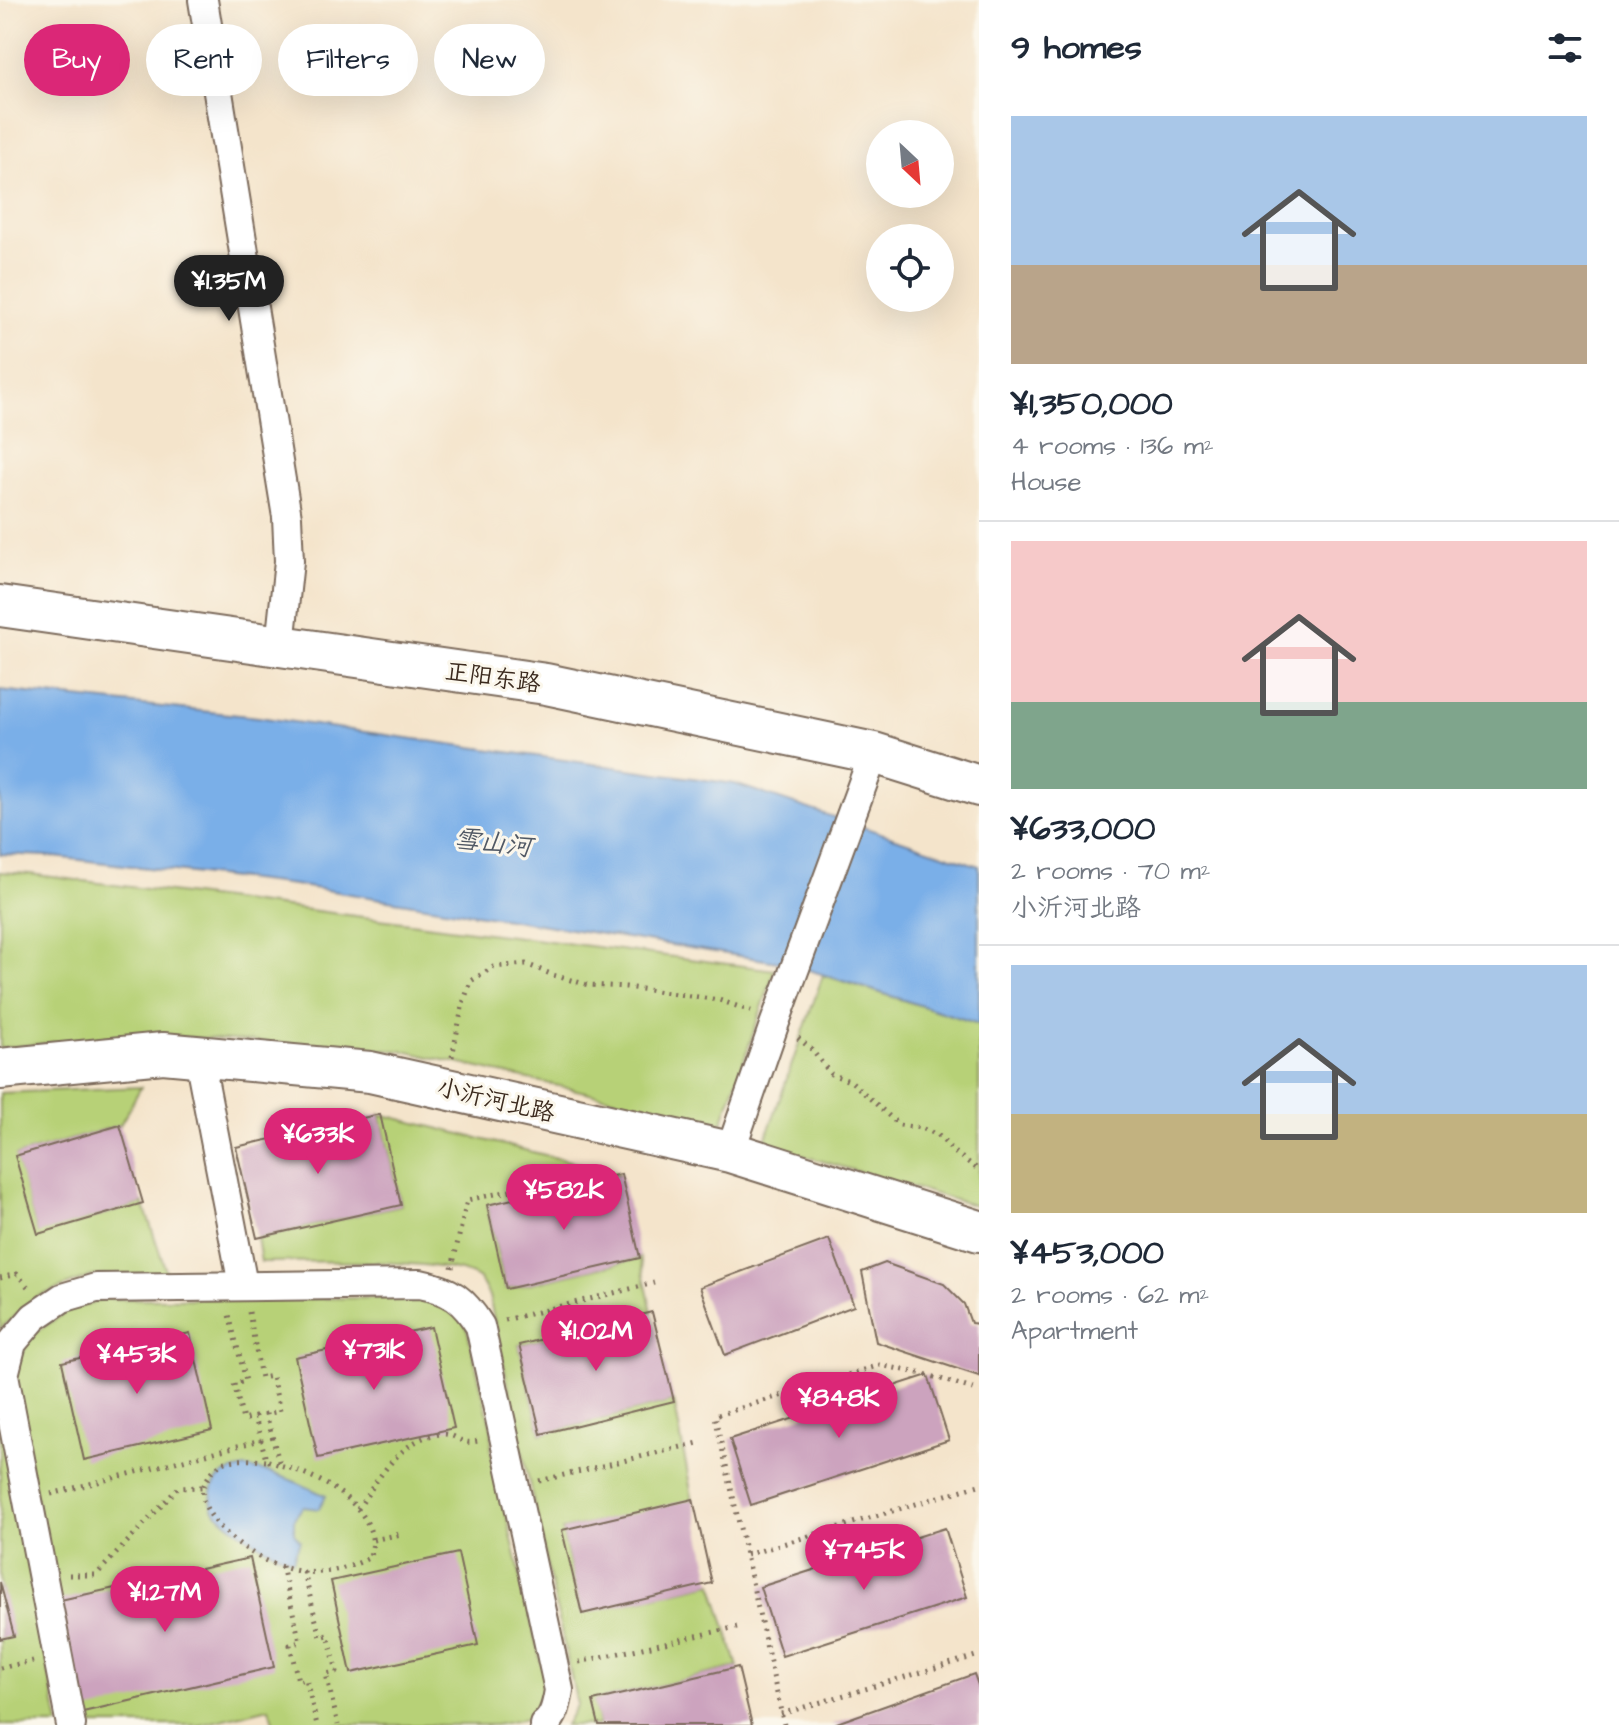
<!DOCTYPE html>
<meta charset="utf-8">
<style>
body{margin:0;font-family:"Architects Daughter","LXGW WenKai TC",sans-serif;background:#f6f6f7;color:#1f2937;height:100vh;display:flex;flex-direction:column;font-size:30px;white-space:nowrap}
*{box-sizing:border-box;margin:0}
p{font-size:26px;color:#747a83}
.icon{flex:none;width:44px;height:44px;fill:none;stroke:currentColor;stroke-width:2;stroke-linecap:round;stroke-linejoin:round}
.map{position:relative;flex:1;overflow:hidden}
.sheet{display:flex;flex-direction:column;background:#fff;width:640px}
.sheet>*{flex:none}
.guide{position:absolute;left:24px;top:24px;width:760px;height:72px;display:flex;gap:16px}
.needle{width:52px;rotate:154deg}
.fabs{position:absolute;left:866px;top:120px;display:grid;gap:16px}
.fabs a{display:grid;place-items:center;width:88px;height:88px;border-radius:50%;background:#fff;box-shadow:0 8px 32px #0002;font-size:40px}
.price{position:absolute;translate:-50% -68px;padding:0 18px;border-radius:28px;background:#db2777;color:#fff;font-size:26px;line-height:52px;filter:drop-shadow(0 2px 4px #0008)}
.price::after{content:'';position:absolute;left:50%;top:48px;width:24px;height:18px;margin-left:-12px;background:inherit;clip-path:polygon(0 0,100% 0,50% 100%)}
.price.selected{background:#222;color:#fff}
ul{padding:0;list-style:none}
li{display:grid;align-content:center;gap:16px;height:424px;padding:0 32px}
li+li{border-top:2px solid #e0e1e3}
li span{display:grid;place-items:center;height:248px;border-radius:0px;color:#555}
li>.icon{margin-inline-start:auto}
span .icon{width:144px;height:144px;fill:#fffc;stroke-width:1}
li b{font-size:34px}
h2{display:flex;justify-content:space-between;align-items:center;height:96px;padding:0 32px;font-size:34px}
.pill{padding:0 28px;border-radius:36px;background:#fff;box-shadow:0 8px 32px #0002;font-size:28px;line-height:72px}
.pill.selected{background:#db2777;color:#fff}
main{display:flex;flex:1;min-height:0}
.map>svg:first-child{display:block}
</style>
<main>
<div class="map">
<svg width="979" height="1725" viewBox="0 0 979 1725">
<rect width="100%" height="100%" fill="#fbf7ec"/>
<filter id="ink" filterUnits="userSpaceOnUse"><feTurbulence type="fractalNoise" baseFrequency=".0125" numOctaves="2"/><feDisplacementMap in="SourceGraphic" scale="16" xChannelSelector="R" yChannelSelector="G"/><feConvolveMatrix kernelMatrix="1 2 1 2 8 2 1 2 1" color-interpolation-filters="sRGB"/></filter>
<filter id="wash" filterUnits="userSpaceOnUse"><feTurbulence type="fractalNoise" baseFrequency=".006" numOctaves="4" result="noise"/><feDisplacementMap in="SourceGraphic" scale="32" xChannelSelector="R" yChannelSelector="G"/><feGaussianBlur stdDeviation="1.8" result="paint"/><feColorMatrix in="noise" values="0 0 0 0 0 0 0 0 0 0 0 0 0 0 0 0 0 1.4 0 .05"/><feComposite in="paint" operator="in"/></filter>
<g filter="url(#wash)">
<rect width="100%" height="100%" fill="#f4e4cb"/>
<path fill="#b7d177" stroke="#797e4a" stroke-width="2" d="M0,872L29,874L775,970L722,1123L404,1051L135,1034L0,1048Z
M823,975L979,1024V1207L764,1144Z
M141,1087L120,1125L16,1156L38,1233L143,1203L167,1274L92,1276L36,1297L0,1329V1093Z
M380,1114L621,1174L487,1206L506,1289L640,1258L652,1312L519,1345L541,1434L674,1401L693,1502L562,1530L582,1613L712,1583L738,1667L594,1701L599,1725H565L577,1704L489,1296C486,1291 483,1283 479,1279C453,1257 302,1262 261,1262L257,1238L401,1205Z
M410,1298L437,1300L458,1311L467,1329L492,1431L491,1451L548,1692L536,1717L495,1725H274L269,1708L201,1725H86L56,1601L13,1381L20,1358L32,1335L67,1311L105,1299Z
M0,1418L59,1725H0Z"/>
<path fill="#7aafe8" stroke="#5a6c83" stroke-width="2" d="M0,690L258,717L735,784L979,866V1024L790,964L294,885L46,856L0,854Z
M245,1468C274,1471 299,1483 326,1496L319,1509L303,1507L294,1518V1533L300,1540L293,1560C268,1551 248,1539 228,1523C224,1519 217,1514 214,1510C211,1505 211,1497 212,1491C215,1475 230,1471 245,1468Z"/>
<g id="blocks">
<path fill="#cca3be" d="M380,1114L401,1205L257,1238L236,1147Z
M120,1125L143,1203L38,1234L15,1156Z
M621,1174L640,1258L506,1289L487,1205Z
M829,1239L854,1306L725,1355L700,1287Z
M885,1263L944,1284L964,1304L971,1323L979,1324V1376L876,1342L862,1272Z
M652,1312L674,1401L541,1434L519,1345Z
M431,1327L454,1428L318,1458L295,1357Z
M190,1333L212,1430L84,1460L62,1362Z
M928,1375L949,1440L751,1505L730,1439Z
M693,1499L712,1583L582,1614L562,1530Z
M945,1528L967,1597L782,1656L760,1587Z
M458,1553L478,1645L351,1673L331,1581Z
M250,1558L274,1667L83,1712L56,1601Z
M0,1582L14,1636L0,1639Z
M738,1667L752,1725H599L593,1701Z
M974,1674L979,1688V1725H831Z"/>
</g>
</g>
<g filter="url(#ink)">
<use href="#blocks" fill-opacity="0" stroke="#7c6b5b" stroke-width="2"/>
<g fill="none" stroke-linecap="round" stroke-linejoin="round">
<defs>
<path id="street" d="M203,0L287,517L289,561L280,645
M199,1057L243,1285
M730,1152L774,1025L874,753
M71,1725L4,1375L12,1343L34,1317L62,1298L96,1288L420,1284C451,1290 464,1300 480,1326L559,1690C557,1702 555,1717 544,1725"/>
<path id="secondary" d="M0,606L546,684L874,753L979,786
M0,1069L163,1053L370,1072L730,1152L979,1231"/>
</defs>
<use href="#street" stroke="#7c6b5b" stroke-width="32"/>
<use href="#secondary" stroke="#7c6b5b" stroke-width="44"/>
<path stroke="#7c6b5b" stroke-width="5" stroke-dasharray="2 6" stroke-linecap="butt" d="M798,1038L811,1049L831,1074L852,1082L899,1125L921,1128L938,1135L954,1152L979,1170
M452,1057L463,1003L471,981L493,967L526,964L553,975L588,985L626,987L719,1000L751,1011
M452,1268L467,1200L595,1173
M0,1278L17,1274L28,1287
M249,1312L261,1378L272,1376L280,1411L266,1414L280,1465L266,1460L261,1440
M505,1320L654,1283
M266,1461C253,1460 236,1458 223,1463C215,1467 210,1474 206,1481C189,1509 240,1547 262,1559C274,1565 291,1570 304,1572C327,1574 351,1568 370,1557C371,1550 374,1544 372,1538C366,1499 313,1474 280,1465
M539,1481L698,1443
M51,1494L261,1440L255,1417L243,1420L234,1384L246,1381L228,1311
M358,1509C378,1479 403,1434 444,1434C453,1434 459,1441 467,1442C471,1443 475,1441 480,1441
M373,1540L401,1534
M746,1555L979,1485
M282,1566L300,1642L290,1645L298,1681L306,1679L317,1725
M304,1572L320,1637L328,1635L337,1672L326,1674L338,1725
M69,1575H96L178,1488L202,1487
M579,1662L737,1627
M0,1668L33,1661
M781,1714L979,1655
M784,1725L715,1416L880,1365L928,1375L979,1391"/>
<use href="#street" stroke="#fff" stroke-width="28"/>
<use href="#secondary" stroke="#fff" stroke-width="40"/>
</g>
</g>
<g text-anchor="middle" stroke-width="6" stroke-linejoin="round" paint-order="stroke">
<g font-size="24" fill="#3b2a1e" stroke="#fbf7ec">
<text transform="translate(493 677) rotate(8)" y="8">正阳东路</text>
<text transform="translate(496 1100) rotate(13)" y="8">小沂河北路</text>
</g>
<g font-size="26" font-style="italic" fill="#515965" stroke="#fbf7ec">
<text transform="translate(493 842) rotate(7)" y="9">雪山河</text>
</g>
</g>
</svg>
<div class="fabs">
<a><svg class="needle" viewBox="-14 -14 28 28"><path d="M0-13l5 13h-10z" fill="#e53935"/><path d="M0 13l5-13h-10z" fill="#747a83"/></svg></a>
<a><svg class="icon" aria-label="locate" viewBox="0 0 24 24"><circle cx="12" cy="12" r="6"/><path d="M12 2v4M12 18v4M2 12h4M18 12h4"/></svg></a>
</div>
<b class="price selected" style="left:229px;top:323px">¥1.35M</b>
<b class="price" style="left:318px;top:1176px">¥633K</b>
<b class="price" style="left:564px;top:1232px">¥582K</b>
<b class="price" style="left:596px;top:1373px">¥1.02M</b>
<b class="price" style="left:374px;top:1392px">¥731K</b>
<b class="price" style="left:137px;top:1396px">¥453K</b>
<b class="price" style="left:839px;top:1440px">¥848K</b>
<b class="price" style="left:864px;top:1592px">¥745K</b>
<b class="price" style="left:165px;top:1634px">¥1.27M</b>
<div class="guide">
<a class="pill selected">Buy</a>
<a class="pill">Rent</a>
<a class="pill">Filters</a>
<a class="pill">New</a>
</div>
</div>
<section class="sheet">
<h2>9 homes<svg class="icon" aria-label="filters" viewBox="0 0 24 24"><path d="M4 7h16M4 17h16"/><circle cx="9" cy="7" r="2"/><circle cx="15" cy="17" r="2"/></svg></h2>
<ul>
<li><span style="background:linear-gradient(#a9c7e8 60%,#b9a48a 0)"><svg class="icon" aria-label="home" viewBox="0 0 24 24"><path d="M3 11l9-7 9 7M6 9v11h12V9"/></svg></span><div><b>¥1,350,000</b><p>4 rooms · 136 m²</p><p>House</p></div></li>
<li><span style="background:linear-gradient(#f6c9c9 65%,#7fa58c 0)"><svg class="icon" aria-label="home" viewBox="0 0 24 24"><path d="M3 11l9-7 9 7M6 9v11h12V9"/></svg></span><div><b>¥633,000</b><p>2 rooms · 70 m²</p><p>小沂河北路</p></div></li>
<li><span style="background:linear-gradient(#a9c7e8 60%,#c2b280 0)"><svg class="icon" aria-label="home" viewBox="0 0 24 24"><path d="M3 11l9-7 9 7M6 9v11h12V9"/></svg></span><div><b>¥453,000</b><p>2 rooms · 62 m²</p><p>Apartment</p></div></li>
</ul>
</section>
</main>
